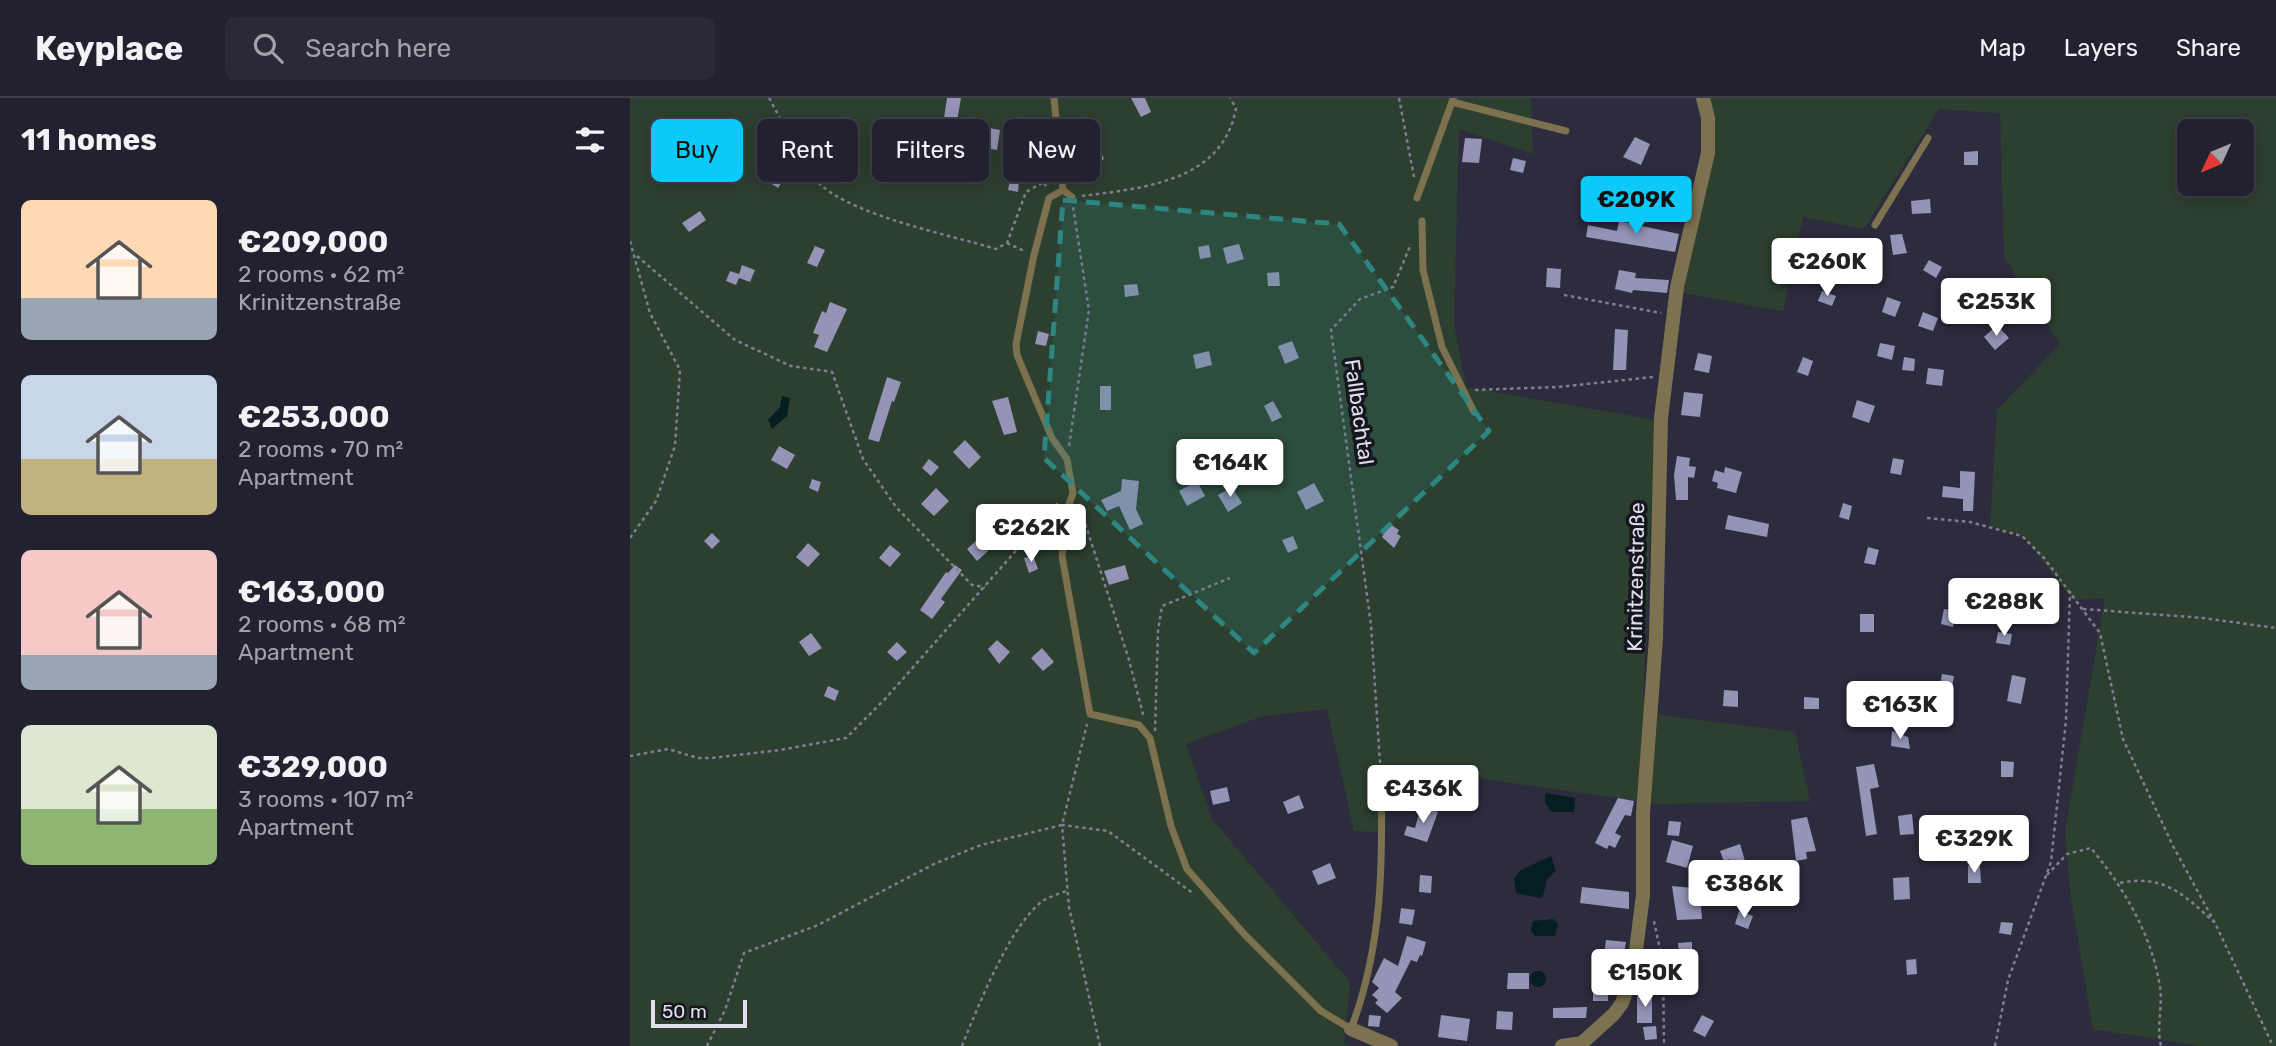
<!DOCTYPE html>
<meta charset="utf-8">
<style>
body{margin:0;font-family:Rubik,sans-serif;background:#2a2937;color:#f1f3f6;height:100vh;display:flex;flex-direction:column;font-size:26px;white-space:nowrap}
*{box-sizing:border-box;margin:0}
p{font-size:23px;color:#a2a3aa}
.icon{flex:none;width:38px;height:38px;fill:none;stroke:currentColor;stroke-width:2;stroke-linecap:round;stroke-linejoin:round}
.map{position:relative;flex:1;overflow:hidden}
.side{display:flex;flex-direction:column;background:#22212f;width:630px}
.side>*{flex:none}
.hud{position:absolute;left:21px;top:21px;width:665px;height:63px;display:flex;gap:14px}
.needle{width:46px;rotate:226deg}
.fabs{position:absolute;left:1547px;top:21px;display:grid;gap:14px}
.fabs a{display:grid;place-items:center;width:77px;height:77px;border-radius:10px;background:#22212f;box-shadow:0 4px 18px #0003,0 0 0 2px #3f3e4b;font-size:35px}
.scale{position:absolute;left:21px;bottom:18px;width:96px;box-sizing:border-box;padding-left:7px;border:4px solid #e0e0ec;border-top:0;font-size:19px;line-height:24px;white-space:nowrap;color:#e0e0ec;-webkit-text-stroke:5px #16161e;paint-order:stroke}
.price{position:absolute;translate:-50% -60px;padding:0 16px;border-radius:7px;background:#fff;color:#222;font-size:23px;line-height:46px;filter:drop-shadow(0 2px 4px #0008)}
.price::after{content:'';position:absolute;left:50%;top:42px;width:21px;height:16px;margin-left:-10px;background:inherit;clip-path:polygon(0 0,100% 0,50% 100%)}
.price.on{background:#0bcafa;color:#111}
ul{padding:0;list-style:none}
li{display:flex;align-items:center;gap:21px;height:175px;padding:0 21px}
li span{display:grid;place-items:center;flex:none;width:196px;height:140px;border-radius:10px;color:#555}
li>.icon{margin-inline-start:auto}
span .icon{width:84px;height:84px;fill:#fffc;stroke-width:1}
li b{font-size:30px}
h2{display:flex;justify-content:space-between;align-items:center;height:84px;padding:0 21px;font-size:30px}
.pill{padding:0 24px;border-radius:10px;background:#22212f;box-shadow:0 4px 18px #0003,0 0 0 2px #3f3e4b;font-size:24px;line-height:63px}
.pill.on{background:#0bcafa;color:#111}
header{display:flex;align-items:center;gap:42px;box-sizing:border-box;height:98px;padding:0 35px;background:#22212f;border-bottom:2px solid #3f3e4b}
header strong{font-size:33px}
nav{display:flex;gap:38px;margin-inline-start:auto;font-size:24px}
.search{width:490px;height:63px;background:#2a2937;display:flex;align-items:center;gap:18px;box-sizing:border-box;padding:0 24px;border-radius:10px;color:#a2a3aa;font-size:26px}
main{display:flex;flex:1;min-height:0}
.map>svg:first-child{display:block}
</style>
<header>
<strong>Keyplace</strong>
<div class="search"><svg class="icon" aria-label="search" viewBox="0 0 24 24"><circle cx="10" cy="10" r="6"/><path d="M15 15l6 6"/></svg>Search here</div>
<nav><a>Map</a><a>Layers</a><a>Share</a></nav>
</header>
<main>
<section class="side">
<h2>11 homes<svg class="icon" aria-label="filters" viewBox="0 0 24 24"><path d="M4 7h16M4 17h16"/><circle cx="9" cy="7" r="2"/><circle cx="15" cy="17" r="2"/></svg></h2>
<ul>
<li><span style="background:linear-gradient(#ffd9b3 70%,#9aa5b1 0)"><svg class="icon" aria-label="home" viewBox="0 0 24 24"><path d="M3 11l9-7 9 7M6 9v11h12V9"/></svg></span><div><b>€209,000</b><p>2 rooms · 62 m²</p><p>Krinitzenstraße</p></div></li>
<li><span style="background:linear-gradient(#c9d6e8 60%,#c2b280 0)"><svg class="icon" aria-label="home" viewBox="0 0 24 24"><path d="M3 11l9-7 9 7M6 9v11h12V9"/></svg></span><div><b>€253,000</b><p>2 rooms · 70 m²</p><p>Apartment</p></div></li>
<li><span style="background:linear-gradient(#f6c9c9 75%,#9aa5b1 0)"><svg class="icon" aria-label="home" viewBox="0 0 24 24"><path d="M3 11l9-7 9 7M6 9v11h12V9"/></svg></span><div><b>€163,000</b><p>2 rooms · 68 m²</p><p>Apartment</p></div></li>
<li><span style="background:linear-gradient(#dfe7d0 60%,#8fb573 0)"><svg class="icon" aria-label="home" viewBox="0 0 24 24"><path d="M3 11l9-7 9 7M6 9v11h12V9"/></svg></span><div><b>€329,000</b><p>3 rooms · 107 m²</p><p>Apartment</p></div></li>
</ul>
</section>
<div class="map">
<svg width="1646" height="948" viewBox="0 0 1646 948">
<rect width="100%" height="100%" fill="#2d2c3f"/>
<path fill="#2d3f2e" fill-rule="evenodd" d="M0,0H901L903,56L829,31L824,226L836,289L1025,322L1013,601L1029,617L1165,634L1180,703L1029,706L755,667V735L724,733L697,611L633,618L556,646L582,721L720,884L714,945L722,948H0Z
M1079,0H1646V948H1569L1463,931L1440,793L1435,734L1475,500L1443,502L1393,438L1360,428L1367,312L1430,246L1374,159L1370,15L1309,11L1234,131L1173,119L1153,213L1053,195L1067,121L1081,72L1083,52ZM1559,33H1612V86H1559Z"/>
<path fill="#051e21" d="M152,298L160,300L157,318L142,331L138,322L150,309Z
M915,695L945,700L944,714H922L915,705Z
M921,758L926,773L917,781L913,798L909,800L886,795L884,780L891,772Z
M923,821L928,826L925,838H905L901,833L903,823Z
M900 881a8 8 0 1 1 16 0a8 8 0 1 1-16 0Z"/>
<path fill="#9594b7" d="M317,0H331L327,23L314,20Z
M501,0H515L521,14L511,19Z
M193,22L205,26L198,49L186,45Z
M354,29L370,32L367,52L351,49Z
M1005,39L1020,46L1011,67L993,59Z
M835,40L852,41L849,65L832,64Z
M310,43L324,48L320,58L307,53Z
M469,49L474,61L466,65L460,54Z
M1348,53V67H1334V54Z
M883,60L896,63L893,75L880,72Z
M147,73L156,78L148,90L140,85Z
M380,82L389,84L388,94L378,92Z
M1300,101L1301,115L1282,116L1281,103Z
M70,113L76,122L59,134L52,125Z
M989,123L1049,136L1045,154L956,139L958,127L987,133Z
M1272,136L1277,155L1263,157L1260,137Z
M609,146L614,161L597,166L593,150Z
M579,147L581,159L570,161L568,149Z
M185,148L195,152L187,169L177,165Z
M1299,162L1312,169L1306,180L1293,172Z
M112,167L125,172L120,184L109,180L106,187L96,183L100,173L109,176Z
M917,170L931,171L930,190L916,189Z
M989,172L1006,175L1005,180L1039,182L1037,195L1003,192L1002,195L985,191Z
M649,174L650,188H638L637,175Z
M507,186L509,197L495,199L494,187Z
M1192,193L1206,198L1202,208L1188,203Z
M1257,199L1271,204L1265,219L1252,214Z
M200,204L217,211L197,254L184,249L189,237L183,235L192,213L196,215Z
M1293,214L1308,220L1303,233L1288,228Z
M1367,227L1379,240L1365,252L1354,239Z
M985,231L998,232L996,272H983Z
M408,233L419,236L416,248L405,246Z
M662,243L669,260L655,266L648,248Z
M1250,245L1265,248L1262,262L1247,258Z
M579,253L582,267L566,271L563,257Z
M1068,255L1082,258L1079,275L1064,272Z
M1173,259L1183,263L1178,278L1167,274Z
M1274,259L1285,261L1284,273L1272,272Z
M1298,270L1314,272L1312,288L1296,286Z
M257,279L271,284L264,304L262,303L249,344L238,341Z
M470,288H481V312H470Z
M1054,294L1073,296L1070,319L1051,317Z
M378,299L387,334L374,337L362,303Z
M1227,302L1245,308L1239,325L1222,319Z
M643,303L652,319L642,324L634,308Z
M335,342L351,359L339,371L323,354Z
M149,348L165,357L157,371L141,362Z
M1047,358L1060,360L1059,368L1066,369L1064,380L1058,379V402H1046L1044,377Z
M1263,360L1274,362L1271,377L1260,375Z
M299,361L309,369L301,378L292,370Z
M1095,369L1112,374L1106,395L1087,390L1088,385L1082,383L1085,372L1094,375Z
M1330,373L1345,374L1343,413H1333V401L1312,399L1313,388L1330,390Z
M182,381L191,384L188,394L179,390Z
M492,381L509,383L506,411L513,426L500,432L489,408L477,413L471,402L491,393Z
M567,383L575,398L557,408L549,393Z
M684,385L694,403L676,412L667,394Z
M602,389L612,405L598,414L588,397Z
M306,390L319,403L304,418L291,406Z
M1213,405L1222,408L1219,422L1209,419Z
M1098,417L1139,426L1137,439L1095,431Z
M760,426L769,432L767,436L771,438L764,450L752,439Z
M82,435L90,443L82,451L74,443Z
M663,438L668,450L658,455L652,442Z
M348,441L358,453L347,463L337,451Z
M178,445L190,456L178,469L166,459Z
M260,447L271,456L260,469L249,460Z
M1238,449L1249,452L1245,467L1234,465Z
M403,457L408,471L399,475L394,460Z
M325,467L332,472L311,501L315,504L302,521L290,512L316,474L318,475Z
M495,467L499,481L479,487L474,473Z
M1360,487L1378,490L1376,504L1357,501Z
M1314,511L1326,513L1323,529L1311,526Z
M1230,516H1244V534H1230Z
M1368,534L1382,536L1380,547L1366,545Z
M181,535L192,550L179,558L169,544Z
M367,542L380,554L369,566L358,551Z
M267,544L277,554L267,563L257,554Z
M412,550L424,564L413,573L401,560Z
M1312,576L1324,578L1321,595L1309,593Z
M1382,577L1396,580L1391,606L1377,603Z
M198,588L209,593L205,603L194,598Z
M1094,592L1108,593V609L1093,608Z
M1174,599L1189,600V611H1174Z
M1262,633L1278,639L1280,651L1261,648Z
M1371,663L1384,664L1383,679H1371Z
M1244,666L1249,689L1240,691L1247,736L1236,738L1226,669Z
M597,689L600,703L583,707L580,693Z
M669,697L674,710L658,716L653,704Z
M988,700L1004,703L1001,718L995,717L985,735L991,738L985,750L979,747L977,751L965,745Z
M791,709L808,714L797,744L774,737L777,728L785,730Z
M1282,716L1284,736L1270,737L1268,718Z
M1177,719L1186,753L1176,754L1177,761L1166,763L1161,722Z
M1039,723L1051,724L1049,738L1037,737Z
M1317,724H1338V736L1317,737Z
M1042,742L1063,748L1057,770L1036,764Z
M1110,746L1115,763L1102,767L1100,761L1094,764L1090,753Z
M700,765L706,780L688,787L682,773Z
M1338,768H1350L1351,785H1338Z
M790,777L802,778L801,795L789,794Z
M1279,779L1280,801L1264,802L1263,780Z
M1042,788L1075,791L1076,808H1071L1072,821L1047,822Z
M952,789L999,794V811L950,805Z
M771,810L785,812L782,827L769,825Z
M1109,813L1123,818L1118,831L1105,826Z
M1371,824L1383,825L1381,837L1369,835Z
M777,838L796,844L792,858L790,857L787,864L781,862L765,894L772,900L757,915L745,905L748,902L742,897L749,890L742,884L754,860L768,868Z
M976,842L996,844L989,884L971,881Z
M1062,844V856L1049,857L1048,845Z
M1286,861L1287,876L1277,877L1276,862Z
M878,875H899V891H877Z
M963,884L978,885V903H963Z
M1007,898H1022V925H1007Z
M957,909L956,920H923V910Z
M867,913L883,914L882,932L866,931Z
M739,917L751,918L749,929L738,928Z
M811,917L840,921L837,943L808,939Z
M1072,917L1084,923L1075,939L1063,933Z
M1026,928L1027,941L1015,942L1013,929Z"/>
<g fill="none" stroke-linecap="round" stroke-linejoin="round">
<path stroke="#807f8f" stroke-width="2.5" stroke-dasharray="3.5 3.5" stroke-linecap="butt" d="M139,0C150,19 178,76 191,87C225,118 320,137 366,151L377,145L396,94L414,84L417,91
M769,0L784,79
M452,98C513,90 593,84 606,10L600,0
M0,143L20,215L50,272L45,348L26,403L0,440
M377,145L396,154
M7,158L105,242L161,268L202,274L233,361L266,409L342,487L355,489
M934,197L1031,215
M845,292L928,289L1023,279
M439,348L459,212L443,109
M449,406L499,562L514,620
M1297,420L1340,424L1392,438L1414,460L1470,535L1493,641L1543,748L1586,827L1643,948
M1453,511L1573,520L1646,530
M525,633L528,533L532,508L600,480
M0,658L38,651L68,660H82L150,652L216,640L256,600L428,405
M750,665L741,527L701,232L730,201L763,189L781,146
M1417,777L1437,756L1461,750C1494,790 1522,837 1530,889C1533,909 1526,928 1531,948
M1490,785C1534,776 1553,796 1584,824
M1024,823L1033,866L1034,948
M77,948L95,912L114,855L188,827L304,766L351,747L432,727L457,626
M332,948C347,911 382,821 416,801C422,798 429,796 436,793
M470,948L439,809L432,727L478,733L564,796
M1365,948L1378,882L1421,764L1436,622L1440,493"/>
<path stroke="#7d7250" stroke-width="7" d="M424,0L433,92L442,99
M822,4L936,33
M433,92L419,100L404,157L386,246L387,257L422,340L437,361L443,395L438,409L432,458L460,616L509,627L520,640L541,728L557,771L615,837L691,913L721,931C753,847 753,762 751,673
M787,100L823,1
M792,123L793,172L812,249L844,314
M1245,127L1298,40"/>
<path stroke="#7d7250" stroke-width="14" d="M721,931L761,948
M932,948L952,945L984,916L992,905L1003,876L1013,797V715L1026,540L1031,320L1047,189L1078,55V20L1073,0"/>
</g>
<path fill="#2e8681" fill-opacity="0.2" stroke="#2e8681" stroke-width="5" stroke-dasharray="14 9" stroke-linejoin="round" d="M433,102L709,126L859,333L624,555L414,360Z"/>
<g text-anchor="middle" stroke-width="7" stroke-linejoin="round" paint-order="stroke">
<g font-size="21" fill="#e0e0ec" stroke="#16161e">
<text transform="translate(729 314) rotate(82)" y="7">Fallbachtal</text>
<text transform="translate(1006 479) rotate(-89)" y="7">Krinitzenstraße</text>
</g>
</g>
</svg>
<div class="fabs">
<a><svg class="needle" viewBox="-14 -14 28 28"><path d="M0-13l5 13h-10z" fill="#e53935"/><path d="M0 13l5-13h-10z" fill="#a2a3aa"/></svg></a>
</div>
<div class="scale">50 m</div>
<b class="price on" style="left:1006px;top:138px">€209K</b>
<b class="price" style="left:1197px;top:200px">€260K</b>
<b class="price" style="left:1366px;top:240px">€253K</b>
<b class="price" style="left:600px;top:401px">€164K</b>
<b class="price" style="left:401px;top:466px">€262K</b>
<b class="price" style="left:1374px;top:540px">€288K</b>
<b class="price" style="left:1270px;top:643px">€163K</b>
<b class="price" style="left:793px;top:727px">€436K</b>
<b class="price" style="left:1344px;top:777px">€329K</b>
<b class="price" style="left:1114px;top:822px">€386K</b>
<b class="price" style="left:1015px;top:911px">€150K</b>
<div class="hud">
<a class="pill on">Buy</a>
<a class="pill">Rent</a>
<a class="pill">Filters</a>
<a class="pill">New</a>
</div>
</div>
</main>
